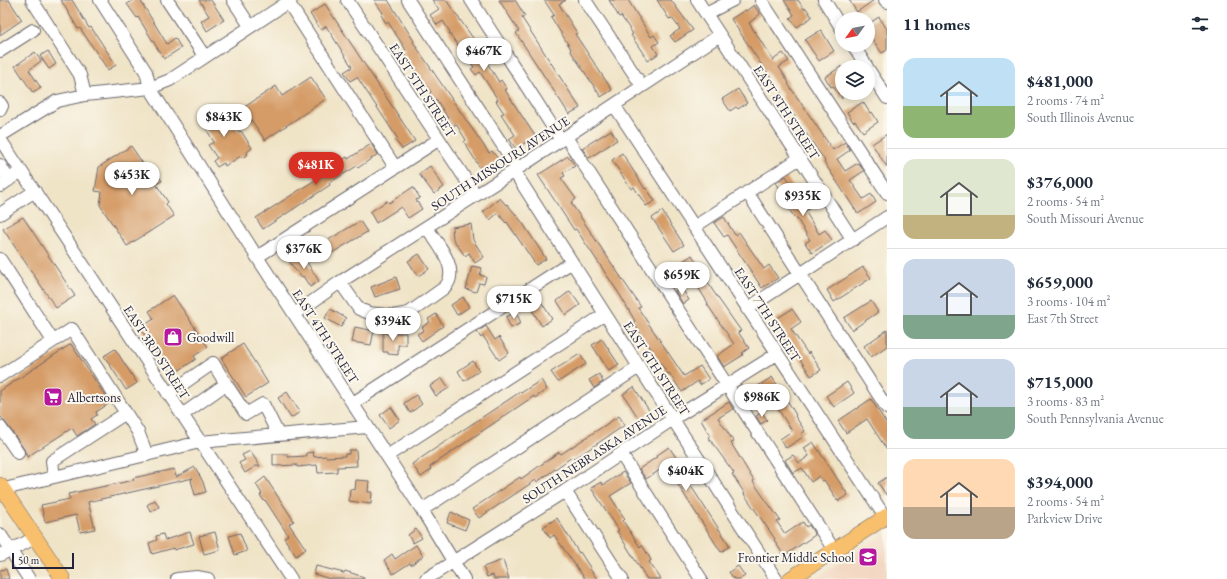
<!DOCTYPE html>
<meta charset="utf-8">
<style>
body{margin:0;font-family:"EB Garamond",serif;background:#f2f2f3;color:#1f2937;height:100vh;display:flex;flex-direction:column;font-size:15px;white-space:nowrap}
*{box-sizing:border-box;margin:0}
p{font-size:13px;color:#747a83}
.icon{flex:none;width:22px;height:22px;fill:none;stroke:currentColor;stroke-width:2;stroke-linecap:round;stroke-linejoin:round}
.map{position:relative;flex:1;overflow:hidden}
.drawer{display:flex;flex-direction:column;background:#fff;width:340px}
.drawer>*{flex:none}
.needle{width:26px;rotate:237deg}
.tools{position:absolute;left:835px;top:12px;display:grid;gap:8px}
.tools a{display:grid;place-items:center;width:40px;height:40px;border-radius:50%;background:#fff;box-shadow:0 2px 10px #0003;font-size:20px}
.scale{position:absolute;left:12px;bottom:10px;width:62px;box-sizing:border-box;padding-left:4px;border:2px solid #22223b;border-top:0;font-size:11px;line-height:14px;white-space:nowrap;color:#22223b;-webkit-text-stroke:3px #fbf7ec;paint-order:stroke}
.price{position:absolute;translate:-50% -34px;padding:0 9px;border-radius:14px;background:#fff;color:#222;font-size:13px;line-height:26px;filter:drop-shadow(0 1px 2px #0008)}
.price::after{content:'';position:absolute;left:50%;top:24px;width:12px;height:9px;margin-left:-6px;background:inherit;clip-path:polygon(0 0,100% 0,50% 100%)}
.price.current{background:#d93025;color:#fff}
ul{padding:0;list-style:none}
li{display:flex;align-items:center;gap:12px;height:100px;padding:0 16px}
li+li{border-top:1px solid #e0e1e3}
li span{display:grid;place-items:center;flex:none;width:112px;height:80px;border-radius:12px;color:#555}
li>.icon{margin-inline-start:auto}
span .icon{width:48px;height:48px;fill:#fffc;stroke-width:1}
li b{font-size:17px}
h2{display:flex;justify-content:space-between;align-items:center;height:48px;padding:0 16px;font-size:17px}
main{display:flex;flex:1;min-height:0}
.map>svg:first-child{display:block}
</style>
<main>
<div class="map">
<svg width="887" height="579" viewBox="0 0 887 579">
<rect width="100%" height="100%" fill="#fbf7ec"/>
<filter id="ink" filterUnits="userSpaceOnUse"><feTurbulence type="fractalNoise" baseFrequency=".025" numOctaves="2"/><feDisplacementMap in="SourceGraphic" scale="8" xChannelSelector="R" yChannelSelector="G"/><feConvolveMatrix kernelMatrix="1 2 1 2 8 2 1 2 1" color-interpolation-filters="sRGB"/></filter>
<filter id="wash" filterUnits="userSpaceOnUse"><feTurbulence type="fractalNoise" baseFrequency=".012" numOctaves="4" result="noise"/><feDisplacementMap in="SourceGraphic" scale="16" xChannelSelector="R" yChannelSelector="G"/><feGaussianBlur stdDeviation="0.9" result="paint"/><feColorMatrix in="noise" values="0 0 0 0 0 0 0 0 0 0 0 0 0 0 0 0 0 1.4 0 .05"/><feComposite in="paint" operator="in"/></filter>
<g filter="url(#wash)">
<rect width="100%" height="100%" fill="#f0e4c7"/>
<path fill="#f2d4be" d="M887,533V579H814L883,535Z"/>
<g id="blocks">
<path fill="#d59c68" d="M0,0H9L22,20L0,35Z
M61,0H72L89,28L91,27L116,65L108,70L80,28L78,29Z
M134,0H140L167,44L175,38L181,48L164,59L138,17L137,18L127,4Z
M199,0H211L224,20L207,31L201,21L209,16Z
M374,0H388L414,41L413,42L466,120L489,153L492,151L499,160L482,171L464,142L466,140L456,124L453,126L436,99L435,100L429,93L431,92L419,75L417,76L412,68L413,67L403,52L406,50L388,22L386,23L381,15L383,13Z
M432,0H446L473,38L472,39L499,82L501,80L507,89L505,90L535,136L516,149L509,139L515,135L501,114L504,113L496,101L498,100L480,72L476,75L471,69L474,67L449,33L450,32L443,21L437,25L430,15L439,9Z
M499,0H515L525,16L522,18L580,108L569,114L516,33L519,31Z
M544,0H566L559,4L577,33L575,34L612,90L601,97L570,50L571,49L551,17L554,15Z
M609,0H628L651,37L654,35L659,42L653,46L658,54L648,61L631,35L633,34L621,16L619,17Z
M657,0H671L693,30L675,42L670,36L680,29L672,18L669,19Z
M784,0H798L804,9L806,8L812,17L797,27L790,18L794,15Z
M849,0H874L857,12Z
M325,4L415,141L404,148L402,149L395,140L398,139L357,77L350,81L344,72L352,67L326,26L321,30L310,14Z
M754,5L760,14L749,23L773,60L783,53L789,61L779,67L789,83L788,84L833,150L845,142L850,150L837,159L845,171L858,163L864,171L850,180L863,199L871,194L876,202L858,214L824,162L825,161L791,111L782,97L783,96L766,70H765L731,19L745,10L746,11Z
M879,17L887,29V50L882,53L868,33V24Z
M821,30L834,51L819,61L805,40Z
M48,51L56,64L49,69L40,56Z
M35,52L41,61L29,70L41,88L33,93L15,66Z
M842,66V99L833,86L831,87L825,77Z
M311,77L326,99L265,140L243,108L276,86L282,96Z
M738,89L747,103L738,109L736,107L730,111L722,99Z
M863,102L870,113L872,112L878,122L863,132L855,121L853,122L847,112Z
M213,105L229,131L236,127L239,132L241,131L252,148L247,152L248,154L242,158L241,156L225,166L224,163L217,167L213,161L217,158L208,145L214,142L199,117L204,108Z
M611,130L617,140L589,158L582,148Z
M887,134V167L872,144Z
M371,144L378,154L358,168L357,166L329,183L330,185L263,229L256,218L326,173L325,171L347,157L348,159Z
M131,146L150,174L155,171L162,181L156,184L168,202L166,204L174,216L127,246L100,205L102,192L95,191L99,167Z
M622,153L645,189L646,188L655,201L646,206L634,187L631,189L612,160Z
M568,156L575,166L563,173L565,176L561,178L576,199L571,203L641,307L638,308L684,376L700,366L709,379L700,385L698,381L682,392L669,373L668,374L633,322L635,321L620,295L576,229L574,230L538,175Z
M430,166L444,187L434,194L419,174Z
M786,176L794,189L792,191L800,203L803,201L809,209L805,211L819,234L825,230L832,240L812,253L805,243L810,240L796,217L795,218L783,201L787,199L776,183Z
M413,187L420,198L416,200L422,209L408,218L401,207L376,223L370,212L387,201L389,203Z
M500,198L506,205L507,204L522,222L546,259L536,265L507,222L506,223L498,213L490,220L483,212Z
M662,211L684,245L674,251L652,218Z
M23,217L75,296L56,308L3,229Z
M724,217L735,235L739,232L764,269L769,265L778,278L762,288L727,235L724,237L714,223Z
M360,221L367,232L320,260L313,249Z
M471,224L473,240L484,257L475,263L469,253L465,256L453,239L452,227Z
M301,253L319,281L310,287L303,276L301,277L297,271H296L289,261Z
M419,254L429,269L418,276L408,261Z
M692,255L713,291L741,331L738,332L749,348L742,353L743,355L724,367L717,356L734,344L707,304L708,303L682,262Z
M472,266L482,268L480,275L486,277L484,284L479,283L476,292L466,289Z
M863,267L871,278L834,302L827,290Z
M396,277L400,289L375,297L371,287Z
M681,287L689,300L683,304L675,291Z
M570,291L580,305L566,315L557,301Z
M173,295L208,347L194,356L196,359L172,375L140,328L154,319L149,311Z
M463,297L469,307L457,315L451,305Z
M871,301L878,312L852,330L844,318Z
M542,303L552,319L542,326L532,310Z
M330,309L346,318L341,327L325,318Z
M792,309L801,322L791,329L808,354L809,352L821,370L811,376L796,353L794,355L783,337L786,335L776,319Z
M516,312L521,323L511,328L506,317Z
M436,314L443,326L422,341L417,334L424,330L422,327L430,322L428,319Z
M486,326L495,340L499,337L509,353L499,360L483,336L481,338L477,332Z
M355,327L374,331L371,345L352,342Z
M887,330V346L871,357L864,346Z
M383,333H406V345H398V355L388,354V352H383Z
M602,339L619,365L609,371L592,345Z
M71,344L110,403L96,412L97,415L91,419L95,424L77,436L72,428L27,457L24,449L6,423L0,416V391Z
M243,344L268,383L246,397L221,358Z
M115,349L137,383L126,390L104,356Z
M580,354L586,364L558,382L551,372Z
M473,361L479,371L464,381L458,371Z
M599,374L603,382L594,388L589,380Z
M772,377L779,388L753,402L747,393Z
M442,378L449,388L436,396L430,386Z
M541,380L547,389L535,398L534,396L472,438L430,467L431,470L421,477L412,464L520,392L521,393Z
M847,382L854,393L834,407L826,396Z
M634,387L650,412L639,419L623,394Z
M287,392L300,412L291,418L278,398Z
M416,395L422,404L410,413L404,403Z
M871,399L887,424V450L867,419L846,433L838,421Z
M787,400L796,415L795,416L805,431L801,434L803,437L786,448L780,439L792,431L776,406Z
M729,402L733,409L718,418L734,442L731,443L754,481L753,482L780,520L777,522L785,534L803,522L806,527L809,525L815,535L784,556L774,540L775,539L773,536L744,494H745L732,474L734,473L708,437L710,436L701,420Z
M391,407L400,420L389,428L380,415Z
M762,412L767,420L761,424L756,416Z
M619,416L625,425L574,459L572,457L537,482L536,480L479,518L472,509L520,477L521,479L559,452L561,454Z
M813,442L848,495L838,501L824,480L822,481L819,476L811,482L802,468L793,473L785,460L793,455L799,463L809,456L804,448Z
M669,447L690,478L687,480L730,546L721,552L666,466L646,479L639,469L657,457L656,456Z
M349,450H356L357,466L337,467V472L318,473L317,465L297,467V465L273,466V454H288V457L307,456L306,453L313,452L314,457L326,456V457L345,456V454H349Z
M250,451L260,466H256L245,473L239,463L245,460L242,455Z
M195,467L203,482L206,492L195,495L191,480L193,478L88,502L95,529L80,532L76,515L45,522L41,505L70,499L68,494L134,480L133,478L174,469L176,477Z
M623,472L631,483L610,496L625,519L623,521L640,547L642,545L651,560L649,562L661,579H647L617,531L619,530L591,488L601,482L603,485Z
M265,477L294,521L289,524L306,549L296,556L284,538L288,535L265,500L264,501L260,495L262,494L256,484Z
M887,477V496L878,483Z
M356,480L369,481L368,492H372L371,504L349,501L350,489L355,490Z
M155,500L159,507L151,512L147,505Z
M451,512L469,520L465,530L447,523Z
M557,518L579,553L580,552L591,569H590L597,579H585L554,535L550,538L543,527Z
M416,529L422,538L413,543L408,535Z
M190,532L194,544L174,550V548L152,554L149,543L157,540L156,536L163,534L165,540Z
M215,532L220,550L204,554L199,536Z
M240,533L247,551L235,555L229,536Z
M416,545L423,556L411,565L410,563L393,574L384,560L392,554L395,559Z
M503,560L509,579H494L493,575L487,577L483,567Z
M316,566L344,573L345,571L364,577V579H330L314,574Z
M738,566L745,576L740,579H734L729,572Z
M6,569L9,579H0V570Z"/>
</g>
</g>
<g filter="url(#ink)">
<use href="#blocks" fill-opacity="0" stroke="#6a666c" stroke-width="1"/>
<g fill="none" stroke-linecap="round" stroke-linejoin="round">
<defs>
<path id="minor" d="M32,0L80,75L85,95
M100,0L146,72L150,88L257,257L422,510L464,579
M167,0L205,57
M233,0L250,26
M347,0L476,195
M408,0L518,169
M471,0L561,140
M585,0L642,86
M697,0L853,240
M761,0L887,193
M824,0L842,29
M885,0L887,2
M288,2L395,167
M706,14L733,0
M853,45L867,67
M0,51L33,30
M868,69L887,98
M0,103L2,106L0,110
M614,105L885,517
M0,136L57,101L85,95L150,88L170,80L291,0
M566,137L834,550
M0,139L291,579
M0,165L9,180
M514,171L605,314L776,579
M0,186L21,171
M747,192L887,408
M0,214L35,191
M694,227L800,158
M257,257L438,140
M0,259L53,341
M340,282L359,309L369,313L393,316L409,313L444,288C462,271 437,243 427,228
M747,309L887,217
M295,314L340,282L514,171L720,35
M0,376L72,329L138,432L147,455
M226,384L246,414L263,404L278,434
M168,394L213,363L226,384L182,415
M353,403L572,262
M0,427L18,453
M621,454L701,579
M387,456L605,314
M54,477L52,461L126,413
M0,490L200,442L367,427
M565,491L622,579
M422,510L639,367
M0,534L29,579
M0,555L25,543L35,537
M177,579L197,577L208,579
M426,579L565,491L673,419L777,354"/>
<path id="major" d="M0,485L63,579
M790,579L887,516"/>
</defs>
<use href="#minor" stroke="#6a666c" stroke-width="14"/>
<use href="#major" stroke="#6a666c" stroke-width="16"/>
<use href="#minor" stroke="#fff" stroke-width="12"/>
<use href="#major" stroke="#f8bf6c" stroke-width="15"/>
</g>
</g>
<defs>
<symbol id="shop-square" viewBox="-11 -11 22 22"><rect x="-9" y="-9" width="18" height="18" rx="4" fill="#b5179e" stroke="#fbf7ec"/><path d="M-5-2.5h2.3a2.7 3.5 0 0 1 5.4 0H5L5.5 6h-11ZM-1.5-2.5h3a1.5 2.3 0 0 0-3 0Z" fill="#fff"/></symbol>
<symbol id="supermarket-square" viewBox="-11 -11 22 22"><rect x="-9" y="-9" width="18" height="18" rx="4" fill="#b5179e" stroke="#fbf7ec"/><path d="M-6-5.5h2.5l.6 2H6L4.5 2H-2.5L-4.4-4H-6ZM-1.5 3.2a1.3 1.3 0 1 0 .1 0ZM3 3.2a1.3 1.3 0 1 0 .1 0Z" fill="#fff"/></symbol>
<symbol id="school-square" viewBox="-11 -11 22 22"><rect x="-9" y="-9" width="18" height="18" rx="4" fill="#b5179e" stroke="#fbf7ec"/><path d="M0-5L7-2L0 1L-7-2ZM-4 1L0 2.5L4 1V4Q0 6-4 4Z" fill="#fff"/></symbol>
</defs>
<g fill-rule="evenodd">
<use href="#shop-square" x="162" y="326" width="22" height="22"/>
<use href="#supermarket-square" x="42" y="386" width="22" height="22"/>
<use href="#school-square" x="857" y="546" width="22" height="22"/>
</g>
<g text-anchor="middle" stroke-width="4" stroke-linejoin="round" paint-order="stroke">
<g font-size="13" fill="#22223b" stroke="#fbf7ec">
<text transform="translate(423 90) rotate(57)" y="5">EAST 5TH STREET</text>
<text transform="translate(787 112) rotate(57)" y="5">EAST 8TH STREET</text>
<text transform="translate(500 163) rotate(-33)" y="5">SOUTH MISSOURI AVENUE</text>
<text transform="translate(768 314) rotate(57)" y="5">EAST 7TH STREET</text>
<text transform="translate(326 336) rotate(57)" y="5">EAST 4TH STREET</text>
<text transform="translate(157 352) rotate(57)" y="5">EAST 3RD STREET</text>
<text transform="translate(657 368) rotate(57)" y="5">EAST 6TH STREET</text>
<text transform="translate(594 454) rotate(-33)" y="5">SOUTH NEBRASKA AVENUE</text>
</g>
<g font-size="13" fill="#22223b" stroke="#fbf7ec" text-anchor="start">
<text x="187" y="342">Goodwill</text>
<text x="67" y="402">Albertsons</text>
<text x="854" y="562" text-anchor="end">Frontier Middle School</text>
</g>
</g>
</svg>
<div class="tools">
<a><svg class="needle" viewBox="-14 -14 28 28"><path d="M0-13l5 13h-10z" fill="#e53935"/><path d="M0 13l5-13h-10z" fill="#747a83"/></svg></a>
<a><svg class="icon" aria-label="layers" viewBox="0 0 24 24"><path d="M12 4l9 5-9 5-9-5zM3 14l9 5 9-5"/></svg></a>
</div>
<div class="scale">50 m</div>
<b class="price" style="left:484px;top:72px">$467K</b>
<b class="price" style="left:224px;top:138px">$843K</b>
<b class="price current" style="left:316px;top:186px">$481K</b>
<b class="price" style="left:132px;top:196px">$453K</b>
<b class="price" style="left:803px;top:217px">$935K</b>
<b class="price" style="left:304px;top:270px">$376K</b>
<b class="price" style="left:682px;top:296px">$659K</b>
<b class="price" style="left:514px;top:320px">$715K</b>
<b class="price" style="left:393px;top:342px">$394K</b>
<b class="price" style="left:762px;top:418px">$986K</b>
<b class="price" style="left:686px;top:492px">$404K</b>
</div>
<section class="drawer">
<h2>11 homes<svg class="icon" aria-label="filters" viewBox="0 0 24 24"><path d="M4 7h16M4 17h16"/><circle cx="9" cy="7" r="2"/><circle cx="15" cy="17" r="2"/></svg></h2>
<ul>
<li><span style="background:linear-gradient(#bfe0f5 60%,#8fb573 0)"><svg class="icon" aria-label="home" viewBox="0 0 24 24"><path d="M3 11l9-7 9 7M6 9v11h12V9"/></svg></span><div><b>$481,000</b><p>2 rooms · 74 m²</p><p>South Illinois Avenue</p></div></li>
<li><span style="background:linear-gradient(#dfe7d0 70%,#c2b280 0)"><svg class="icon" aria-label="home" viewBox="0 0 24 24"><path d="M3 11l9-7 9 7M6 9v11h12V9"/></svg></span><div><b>$376,000</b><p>2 rooms · 54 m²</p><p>South Missouri Avenue</p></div></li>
<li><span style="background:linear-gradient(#c9d6e8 70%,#7fa58c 0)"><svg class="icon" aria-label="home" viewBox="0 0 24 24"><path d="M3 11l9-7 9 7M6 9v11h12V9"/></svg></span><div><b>$659,000</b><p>3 rooms · 104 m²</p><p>East 7th Street</p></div></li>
<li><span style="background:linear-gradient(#c9d6e8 60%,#7fa58c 0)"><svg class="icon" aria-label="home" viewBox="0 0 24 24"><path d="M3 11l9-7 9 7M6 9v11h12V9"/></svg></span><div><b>$715,000</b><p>3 rooms · 83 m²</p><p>South Pennsylvania Avenue</p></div></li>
<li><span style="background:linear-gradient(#ffd9b3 60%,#b9a48a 0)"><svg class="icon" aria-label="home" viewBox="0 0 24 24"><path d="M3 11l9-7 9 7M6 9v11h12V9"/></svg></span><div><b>$394,000</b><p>2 rooms · 54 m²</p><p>Parkview Drive</p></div></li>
</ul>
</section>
</main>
